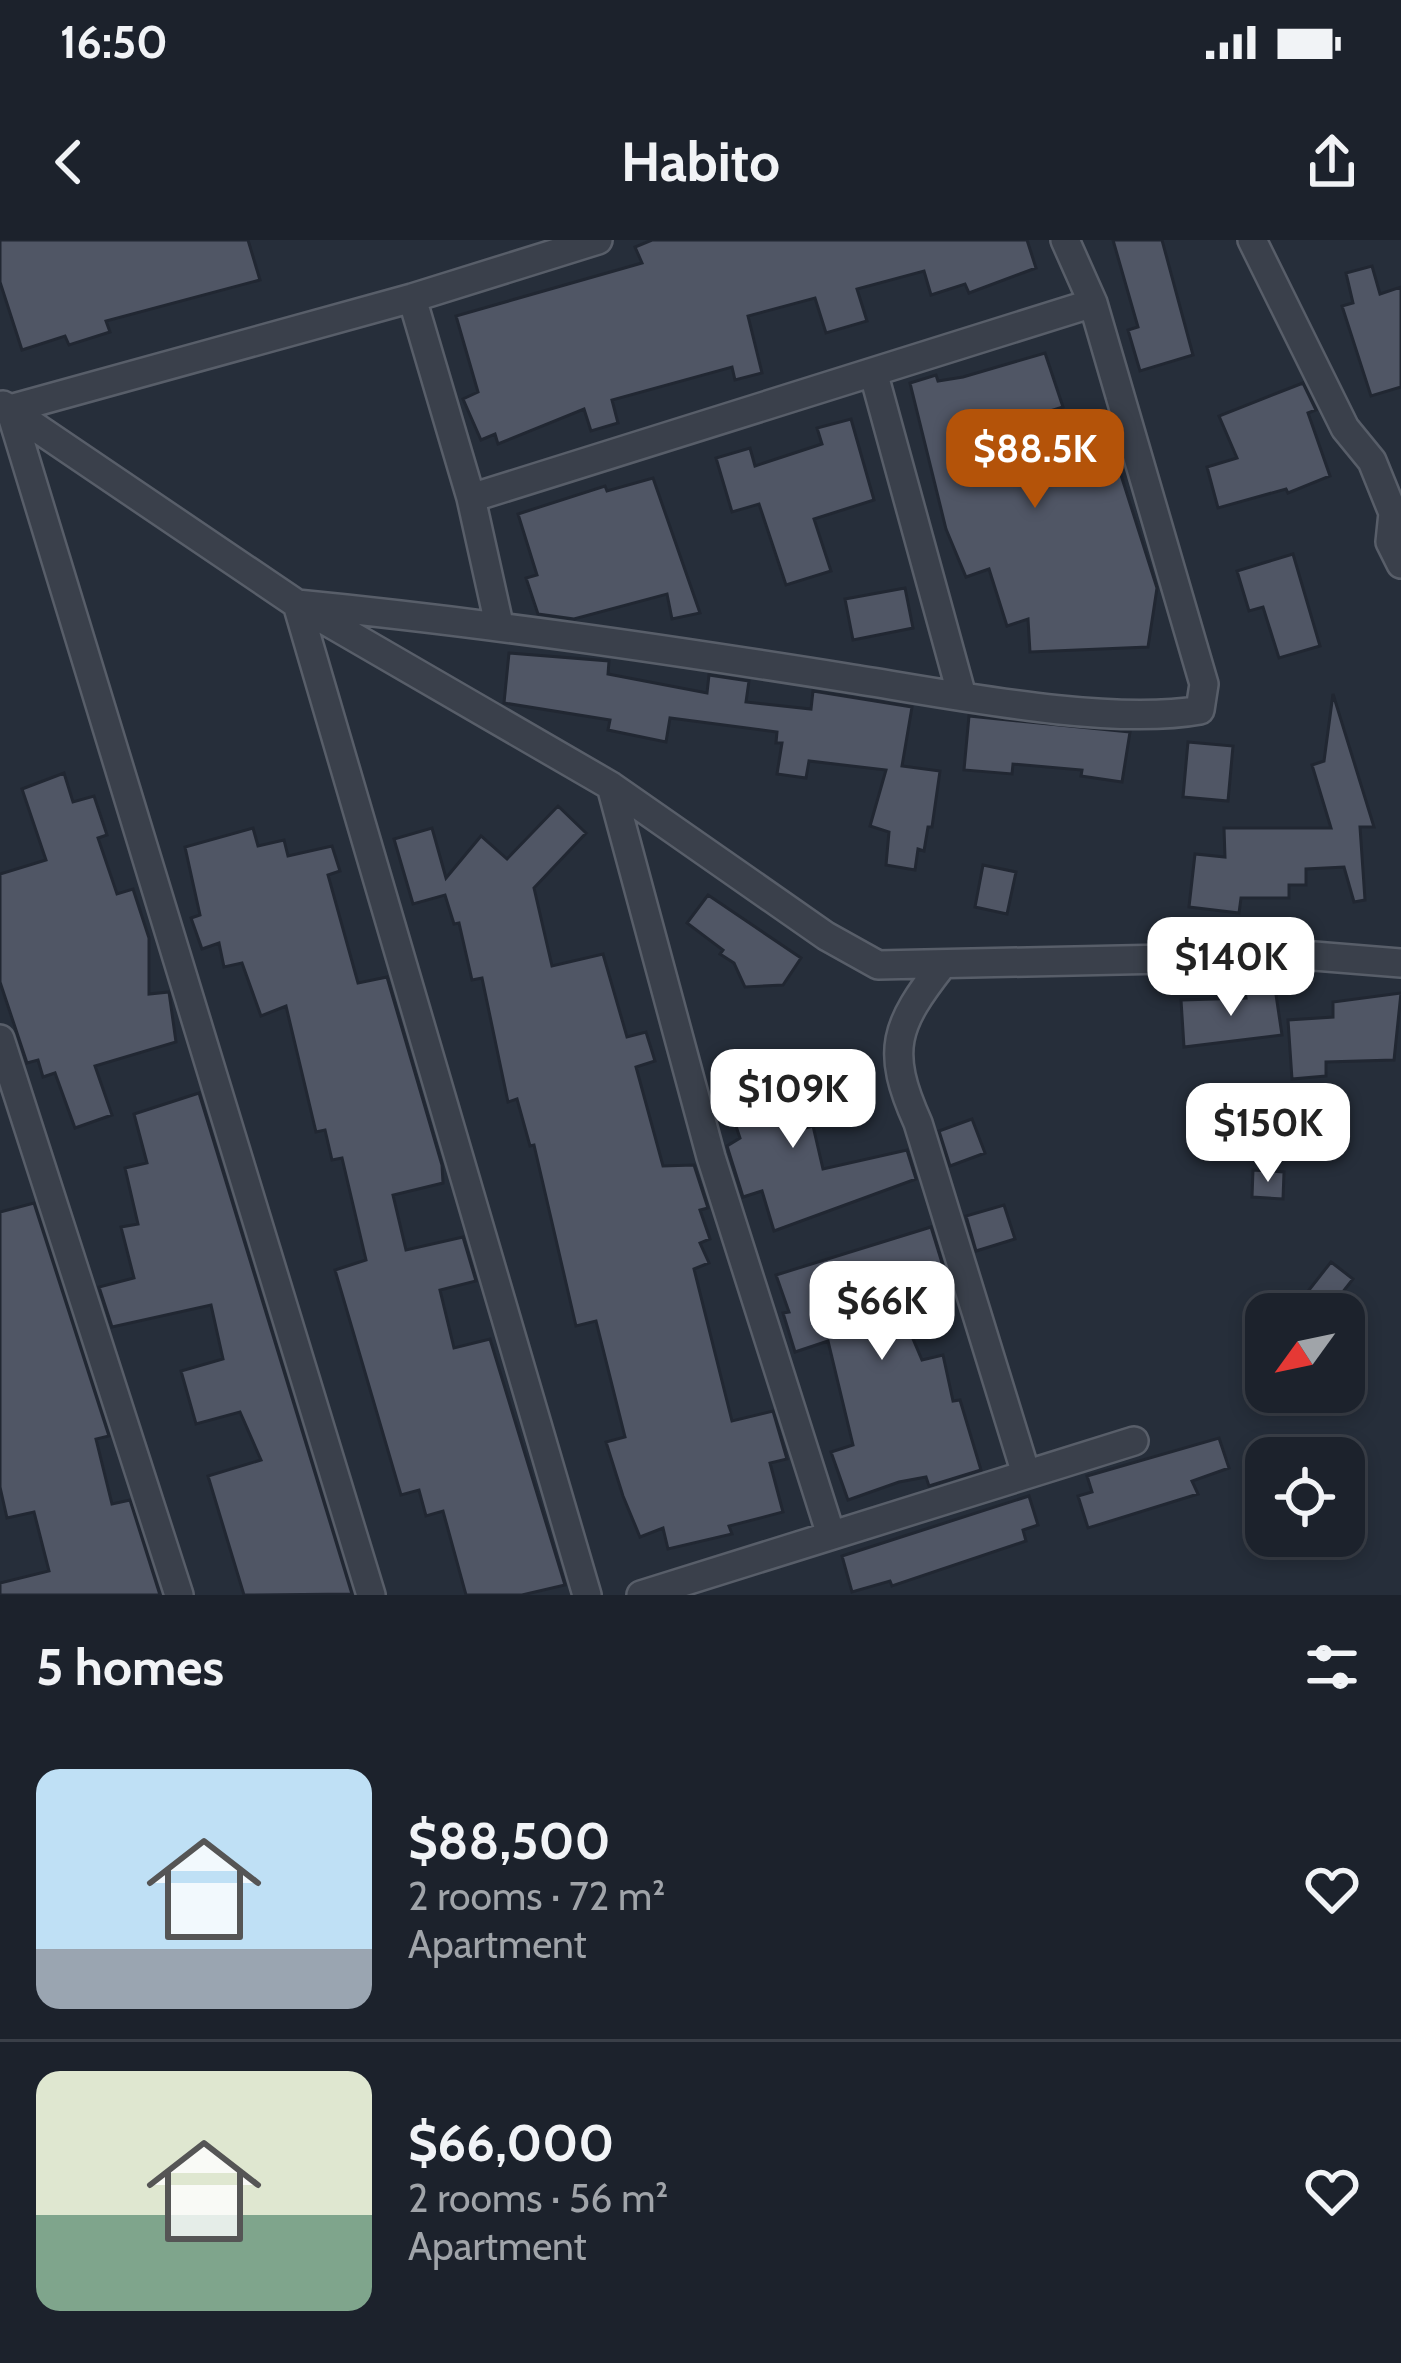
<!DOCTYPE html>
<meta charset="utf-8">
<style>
body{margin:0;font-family:Cabin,sans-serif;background:#292f38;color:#f1f3f6;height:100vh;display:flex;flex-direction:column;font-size:45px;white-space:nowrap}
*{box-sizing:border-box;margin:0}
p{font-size:39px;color:#a0a4a9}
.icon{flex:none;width:66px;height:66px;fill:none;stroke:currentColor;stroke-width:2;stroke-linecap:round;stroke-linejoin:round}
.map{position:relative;height:1355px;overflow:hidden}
.side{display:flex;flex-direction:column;background:#1c222c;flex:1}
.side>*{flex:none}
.needle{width:78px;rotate:237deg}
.controls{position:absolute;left:1245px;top:1053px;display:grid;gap:24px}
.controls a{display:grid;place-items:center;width:120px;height:120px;border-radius:24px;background:#1c222c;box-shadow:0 6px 18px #0003,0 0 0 3px #3a3f48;font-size:60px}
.price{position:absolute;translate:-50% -102px;padding:0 27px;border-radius:24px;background:#fff;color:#222;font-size:39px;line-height:78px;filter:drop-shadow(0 3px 6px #0008)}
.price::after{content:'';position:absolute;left:50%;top:72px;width:36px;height:27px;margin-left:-18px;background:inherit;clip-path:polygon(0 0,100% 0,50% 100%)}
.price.selected{background:#b45309;color:#fff}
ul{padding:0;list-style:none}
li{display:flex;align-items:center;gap:36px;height:300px;padding:0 36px}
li+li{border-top:3px solid #3a3f48}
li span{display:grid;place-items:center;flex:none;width:336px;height:240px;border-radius:24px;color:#555}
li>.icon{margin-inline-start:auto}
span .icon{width:144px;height:144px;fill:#fffc;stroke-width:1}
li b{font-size:51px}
h2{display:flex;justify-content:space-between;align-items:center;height:144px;padding:0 36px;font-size:51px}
.status{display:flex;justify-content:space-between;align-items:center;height:84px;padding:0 60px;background:#1c222c;direction:ltr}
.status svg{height:33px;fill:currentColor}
header{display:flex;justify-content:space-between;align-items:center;height:156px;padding:0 36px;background:#1c222c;font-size:54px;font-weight:700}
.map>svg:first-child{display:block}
</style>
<div class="status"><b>16:50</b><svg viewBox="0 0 49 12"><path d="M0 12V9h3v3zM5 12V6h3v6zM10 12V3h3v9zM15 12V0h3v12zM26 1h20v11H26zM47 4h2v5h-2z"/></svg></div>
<header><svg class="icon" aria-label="back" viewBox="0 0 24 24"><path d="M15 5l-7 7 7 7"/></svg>Habito<svg class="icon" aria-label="share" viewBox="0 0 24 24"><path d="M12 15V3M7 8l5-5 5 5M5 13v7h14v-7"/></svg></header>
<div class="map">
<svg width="1401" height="1355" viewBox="0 0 1401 1355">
<rect width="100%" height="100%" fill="#262e3a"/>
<path fill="#505665" stroke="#212732" stroke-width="3" d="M0,0H248L260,40L106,81L110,92L69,105L65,96L22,110L0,42Z
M652,0H1027L1036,28L969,53L965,44L931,55L924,31L857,49L867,81L826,93L815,58L748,76L762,133L735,140L732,127L612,160L618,183L591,191L584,169L498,204L495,194L481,200L463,159L478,152L456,76L642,23L635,7Z
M1113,0H1162L1193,115L1140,131L1128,90L1138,87Z
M1372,26L1380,54L1401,47V147L1371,156L1342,66L1353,63L1346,33Z
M1045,113L1063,167L1047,172L1078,245L1120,232L1157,348L1148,407L1030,412L1028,379L1007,386L989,329L966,337L946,289L910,143L936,135L938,141L963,137Z
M1303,143L1316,170L1308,173L1330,236L1288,253L1286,249L1218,268L1207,227L1237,218L1219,176Z
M851,179L874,260L814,279L831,331L786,345L759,264L732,272L716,218L750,208L755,226L822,204L817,188Z
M653,238L700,373L672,379L667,354L574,379L538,374L526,338L537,335L518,274L605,246L607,251Z
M1293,314L1320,406L1279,418L1263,367L1249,371L1237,331Z
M905,348L913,388L853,400L845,359Z
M509,413L609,421L608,434L707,453L709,435L749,441L746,462L811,469L813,451L912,467L902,526L940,531L932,587H928L924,611L918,609L915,630L886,625L889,592L870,586L886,530L809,521L806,538L777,534L782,503H776L777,492L670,478L666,502L608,490L610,480L504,463Z
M1333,454L1374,587H1360L1365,660L1354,662L1344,627L1306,629V645H1289V658H1241L1239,673L1189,667L1195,614L1225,617L1224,588H1331L1312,525L1324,521Z
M969,476L1130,492L1122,542L1081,536L1082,530L1013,524L1012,534L964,530Z
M1188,502L1233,506L1228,561L1183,557Z
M64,533L73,562L94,556L107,595L98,598L117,654L133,649L149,698V754L169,752L176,802L95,826L112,875L75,888L55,833L43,837L38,820L27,823L0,742V634L46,620L22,549Z
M558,566L586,593L534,648L552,726L603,714L627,797L646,792L655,821L636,827L663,926L694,925L708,968L700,970L710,999L700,1003L709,1023L694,1029L732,1181L773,1171L787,1219L770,1223L783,1272L729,1286L732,1294L668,1309L663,1288L640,1297L623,1256L606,1202L625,1197L596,1081L576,1086L534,905L530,906L517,859L508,862L482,738L472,740L459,683L454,684L445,655L413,664L394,599L432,588L446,638L481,596L507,619Z
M253,588L258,606L284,600L288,616L332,606L340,631L328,635L358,743L387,737L442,925L443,943L393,955L406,1010L463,997L476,1041L440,1050L454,1108L490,1099L565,1345L522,1355H466L443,1271L426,1276L419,1250L401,1255L335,1030L366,1020L342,918L332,920L325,890L316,892L286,766L261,776L242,723L224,727L219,703L202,709L191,678L200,675L185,607Z
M983,625L1016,632L1007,674L975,667Z
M708,655L801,718L783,745L745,747L734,723L720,714L723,710L687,683Z
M1275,748L1282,795L1184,807L1181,760L1246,758L1245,752Z
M1401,753L1394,820L1326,822V836L1292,839L1288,780L1333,777V762Z
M771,812L806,888L813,886L823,929L907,910L916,939L774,991L762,951L743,957L727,906L740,898L717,829Z
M199,853L352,1354L244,1355L208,1236L261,1220L240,1172L196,1184L181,1131L223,1119L211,1065L112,1087L99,1047L134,1038L121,987L138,984L125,928L147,923L134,874Z
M972,879L985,913L950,926L939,891Z
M1253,930L1284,932L1283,959L1252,957Z
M34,963L109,1196L96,1199L112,1264L130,1260L160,1355H0V1343L49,1331L34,1272L7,1278L0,1247V972Z
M1004,965L1015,999L976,1011L966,976Z
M931,987L947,1039L918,1048L922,1060L899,1066L922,1120L943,1115L953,1161L960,1160L981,1230L929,1246L926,1237L899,1242L848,1260L831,1212L853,1205L828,1101L795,1112L783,1073L789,1072L776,1035Z
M1331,1022L1353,1039L1331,1067L1309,1050Z
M1219,1198L1229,1228L1192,1241L1198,1254L1088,1288L1078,1256L1092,1252L1087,1236Z
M1029,1256L1038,1285L1023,1290L1026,1301L892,1346L890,1341L852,1352L842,1316Z"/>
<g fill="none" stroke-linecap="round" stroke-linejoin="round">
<defs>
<path id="street" d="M1252,0L1345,188L1372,221L1393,273L1390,302L1401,324
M412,58L471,258L499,384
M874,135L962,456
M3,165L297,364L611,546L826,696L878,725L1314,716L1401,723
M471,258L1093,63
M611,546L711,917L831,1295
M943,724C895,785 885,810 918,883L1026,1234
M0,799L179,1355
M371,1355L10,169L412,58L598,0
M587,1355L297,364C481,382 664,409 847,438C944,453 1108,487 1200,470L1204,444L1093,63L1065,0
M641,1355L1134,1201"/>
</defs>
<use href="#street" stroke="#585e69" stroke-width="32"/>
<use href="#street" stroke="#3a404b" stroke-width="27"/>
</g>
</svg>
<div class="controls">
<a><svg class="needle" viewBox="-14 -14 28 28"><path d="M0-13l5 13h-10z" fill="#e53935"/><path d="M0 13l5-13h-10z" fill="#a0a4a9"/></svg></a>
<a><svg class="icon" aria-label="locate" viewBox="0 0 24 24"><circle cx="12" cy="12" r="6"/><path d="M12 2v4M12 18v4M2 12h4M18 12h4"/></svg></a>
</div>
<b class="price selected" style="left:1035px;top:271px">$88.5K</b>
<b class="price" style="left:1231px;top:779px">$140K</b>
<b class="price" style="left:793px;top:911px">$109K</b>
<b class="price" style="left:1268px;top:945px">$150K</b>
<b class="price" style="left:882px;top:1123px">$66K</b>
</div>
<section class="side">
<h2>5 homes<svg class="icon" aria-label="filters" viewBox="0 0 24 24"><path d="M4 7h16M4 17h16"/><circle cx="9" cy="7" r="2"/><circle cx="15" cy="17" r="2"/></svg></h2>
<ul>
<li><span style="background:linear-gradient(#bfe0f5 75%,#9aa5b1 0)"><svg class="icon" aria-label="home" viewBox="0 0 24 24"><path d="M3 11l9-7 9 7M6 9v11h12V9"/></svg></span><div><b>$88,500</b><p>2 rooms · 72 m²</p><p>Apartment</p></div><svg class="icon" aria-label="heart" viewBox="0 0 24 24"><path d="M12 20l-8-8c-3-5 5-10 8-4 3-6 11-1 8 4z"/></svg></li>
<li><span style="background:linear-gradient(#dfe7d0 60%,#7fa58c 0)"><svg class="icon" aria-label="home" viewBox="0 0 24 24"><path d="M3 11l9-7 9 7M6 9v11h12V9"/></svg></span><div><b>$66,000</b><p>2 rooms · 56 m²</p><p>Apartment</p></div><svg class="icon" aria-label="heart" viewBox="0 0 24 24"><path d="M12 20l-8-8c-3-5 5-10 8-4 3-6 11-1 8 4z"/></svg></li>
</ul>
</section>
